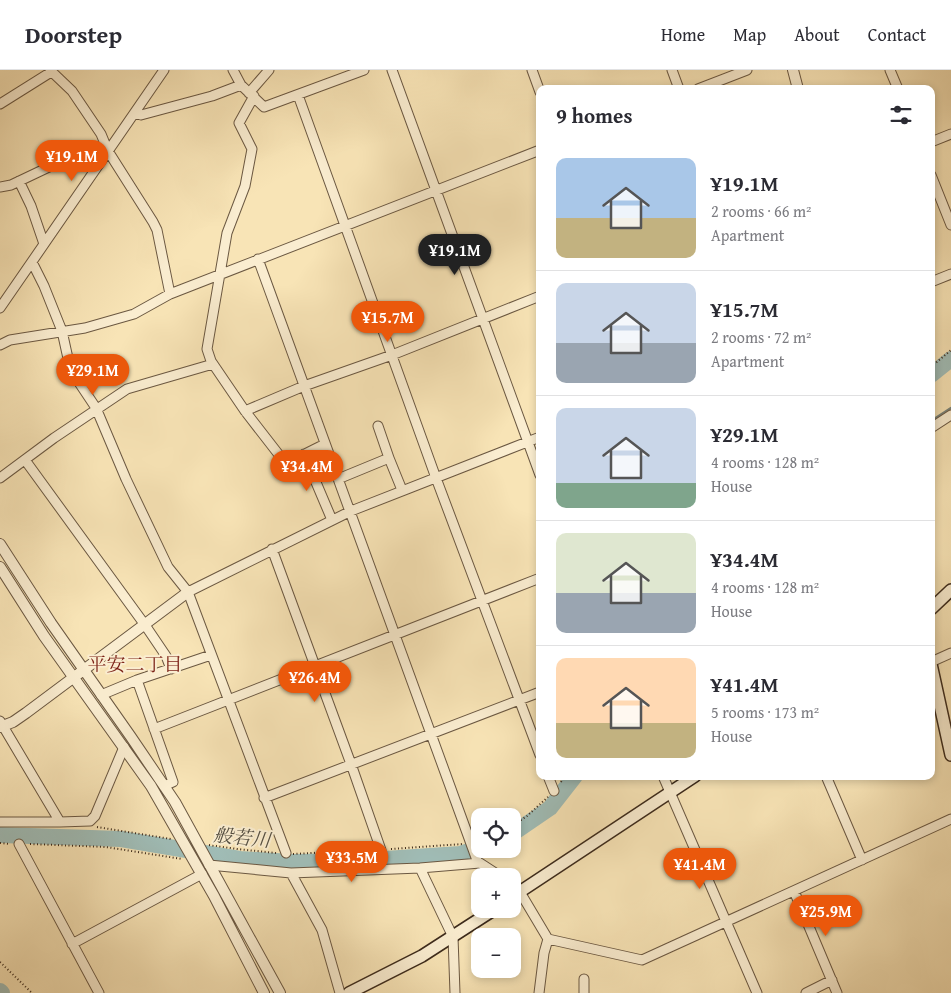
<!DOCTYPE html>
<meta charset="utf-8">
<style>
body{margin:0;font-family:"Gentium Book Plus","Noto Serif JP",serif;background:#f7f7f7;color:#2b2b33;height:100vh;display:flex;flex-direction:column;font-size:19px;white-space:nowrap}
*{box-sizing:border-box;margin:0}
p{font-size:16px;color:#7c7c81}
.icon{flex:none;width:28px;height:28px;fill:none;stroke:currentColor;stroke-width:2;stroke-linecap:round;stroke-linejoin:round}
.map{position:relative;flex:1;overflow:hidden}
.sheet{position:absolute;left:536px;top:15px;width:399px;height:695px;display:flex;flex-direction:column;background:#fff;border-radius:10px;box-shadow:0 2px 8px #0003}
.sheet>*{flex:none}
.controls{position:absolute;left:471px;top:738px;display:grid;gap:10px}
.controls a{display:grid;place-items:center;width:50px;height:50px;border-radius:10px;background:#fff;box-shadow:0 2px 8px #0003;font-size:25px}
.price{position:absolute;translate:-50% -42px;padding:0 11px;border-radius:18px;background:#ea580c;color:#fff;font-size:16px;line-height:32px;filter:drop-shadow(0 1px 2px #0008)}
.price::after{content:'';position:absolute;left:50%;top:30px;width:15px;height:11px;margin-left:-8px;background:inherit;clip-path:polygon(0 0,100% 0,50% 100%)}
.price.selected{background:#222;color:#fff}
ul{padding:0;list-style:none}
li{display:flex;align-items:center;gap:15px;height:125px;padding:0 20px}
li+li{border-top:1px solid #e1e1e2}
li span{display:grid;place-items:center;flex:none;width:140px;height:100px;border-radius:10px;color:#555}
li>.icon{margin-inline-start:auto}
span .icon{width:60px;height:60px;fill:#fffc;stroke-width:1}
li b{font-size:21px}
h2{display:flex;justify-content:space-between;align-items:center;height:60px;padding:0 20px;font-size:21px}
header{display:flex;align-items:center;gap:30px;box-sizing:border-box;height:70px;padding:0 25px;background:#fff;border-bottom:1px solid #e1e1e2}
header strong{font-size:24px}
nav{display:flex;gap:28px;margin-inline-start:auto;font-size:18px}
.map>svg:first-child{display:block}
</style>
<header>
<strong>Doorstep</strong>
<nav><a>Home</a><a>Map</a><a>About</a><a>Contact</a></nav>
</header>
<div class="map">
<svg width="951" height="923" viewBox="0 0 951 923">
<rect width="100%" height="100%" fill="#f8e4b6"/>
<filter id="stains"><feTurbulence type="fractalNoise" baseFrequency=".004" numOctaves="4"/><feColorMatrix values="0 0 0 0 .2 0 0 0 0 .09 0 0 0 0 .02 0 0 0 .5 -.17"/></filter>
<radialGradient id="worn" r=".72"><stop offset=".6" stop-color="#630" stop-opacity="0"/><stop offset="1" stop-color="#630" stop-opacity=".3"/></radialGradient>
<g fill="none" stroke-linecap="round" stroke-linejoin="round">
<path stroke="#788279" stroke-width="2.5" d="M931,351L951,338"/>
<path stroke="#a0bdb7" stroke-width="16" d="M931,305L951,289
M512,764L550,738L575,706
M0,765L121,769L240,789L293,792L355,791L460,784L480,777
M0,921L2,923"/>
<defs>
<path id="minor" d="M50,0L72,21L101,64L108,81L153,152L157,160L170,224
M233,0L241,15L264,37L364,0
M392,0L540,405
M532,0L540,22
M672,0L679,19
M890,0L898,19
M698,19L747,0
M249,23L269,0
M298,25L436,408L540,685
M254,26L239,53L252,79L245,116L227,163L207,279L211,291L245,341L283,390L303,385L325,374
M0,34L51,2
M136,43L141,45L212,26L241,15
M931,72L951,64
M931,105L951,155
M19,111L31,136L44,174
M0,117L11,115L51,96L108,81
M258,189L478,793
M32,192L44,216L62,261L69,293L78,311L96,338L126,409L168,497L188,522L286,783
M931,212L951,204
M0,238L164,0
M0,275L10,270L85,258L134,244L170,224L540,80
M245,341L304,316L392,285L540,226
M378,356L389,388
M931,358L951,345
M304,384L332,450
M25,390L145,555L166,586L171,599
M0,408L54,368L127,319L213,294
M338,409L389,388L402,420
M272,479L351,694L381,780
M188,522L351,441L540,367
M931,592L951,583
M137,610L173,712L164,716
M101,625L137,610L211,585
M0,651L60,752L90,751L95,746L124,677
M154,659L540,508
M548,706L554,721
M663,706L757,923
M826,706L862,790
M264,728L540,622
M0,752H60
M19,774L99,923
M209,795L291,803L420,798L480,793L500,806
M420,798L453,867L455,923
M291,803L322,860L340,923
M512,814L520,822L548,869L544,883L539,923
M794,821L837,923
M548,869L642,890L951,749
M72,874L202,804
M584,923V909
M806,923L832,910"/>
<path id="tertiary" d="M793,0L798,19
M0,474L51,553L131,667L175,732L280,923
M0,497L44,566L151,716L214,826L264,923
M0,657L13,652L26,643L188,522"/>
<path id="secondary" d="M931,539L951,520
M931,594L951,685
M512,827L695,706
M349,923L422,886L495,839"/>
</defs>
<use href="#minor" stroke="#6b5842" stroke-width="11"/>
<use href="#tertiary" stroke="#6b5842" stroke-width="12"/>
<use href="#secondary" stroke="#3c2a1b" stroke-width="14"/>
<path stroke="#3c2a1b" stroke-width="2" stroke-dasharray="1 2.5" stroke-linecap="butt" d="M931,297L951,280
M561,712L565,706
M512,756L527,746L548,727
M97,757L171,769
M0,773L10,774
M30,774L106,777L182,789
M209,775L237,779L276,783
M391,779L463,774
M293,784L371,780
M0,892L32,923"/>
<use href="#minor" stroke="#faedd0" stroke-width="9"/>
<use href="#tertiary" stroke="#faedd0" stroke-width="10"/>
<use href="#secondary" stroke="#faedd0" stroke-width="11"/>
</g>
<g text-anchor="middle" stroke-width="4" stroke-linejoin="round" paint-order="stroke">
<g font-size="19" fill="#7a1f14" stroke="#faedd0">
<text x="135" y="601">平安二丁目</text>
</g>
<g font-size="19" font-style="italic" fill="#554f42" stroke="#faedd0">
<text transform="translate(242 767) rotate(6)" y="7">般若川</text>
</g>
</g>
<rect width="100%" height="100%" filter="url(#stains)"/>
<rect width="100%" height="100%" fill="url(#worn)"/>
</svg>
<div class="controls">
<a><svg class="icon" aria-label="locate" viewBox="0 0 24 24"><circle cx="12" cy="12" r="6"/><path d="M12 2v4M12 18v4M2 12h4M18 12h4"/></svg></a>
<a>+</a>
<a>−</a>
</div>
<b class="price" style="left:72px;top:112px">¥19.1M</b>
<b class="price selected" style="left:455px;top:206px">¥19.1M</b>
<b class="price" style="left:388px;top:273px">¥15.7M</b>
<b class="price" style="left:93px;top:326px">¥29.1M</b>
<b class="price" style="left:307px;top:422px">¥34.4M</b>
<b class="price" style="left:315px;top:633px">¥26.4M</b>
<b class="price" style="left:352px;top:813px">¥33.5M</b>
<b class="price" style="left:700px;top:820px">¥41.4M</b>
<b class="price" style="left:826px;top:867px">¥25.9M</b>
<section class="sheet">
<h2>9 homes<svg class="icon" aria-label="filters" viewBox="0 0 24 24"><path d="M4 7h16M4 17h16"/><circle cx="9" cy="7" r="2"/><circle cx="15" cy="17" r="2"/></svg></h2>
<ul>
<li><span style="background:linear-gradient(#a9c7e8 60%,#c2b280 0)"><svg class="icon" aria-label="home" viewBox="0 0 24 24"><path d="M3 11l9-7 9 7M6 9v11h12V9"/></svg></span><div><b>¥19.1M</b><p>2 rooms · 66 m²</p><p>Apartment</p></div></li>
<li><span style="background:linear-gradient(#c9d6e8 60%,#9aa5b1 0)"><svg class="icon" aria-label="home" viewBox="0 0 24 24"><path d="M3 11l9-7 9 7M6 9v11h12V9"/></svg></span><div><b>¥15.7M</b><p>2 rooms · 72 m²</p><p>Apartment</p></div></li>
<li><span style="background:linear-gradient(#c9d6e8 75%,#7fa58c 0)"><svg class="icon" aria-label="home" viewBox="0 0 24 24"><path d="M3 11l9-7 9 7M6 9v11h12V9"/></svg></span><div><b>¥29.1M</b><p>4 rooms · 128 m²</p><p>House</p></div></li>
<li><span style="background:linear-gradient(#dfe7d0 60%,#9aa5b1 0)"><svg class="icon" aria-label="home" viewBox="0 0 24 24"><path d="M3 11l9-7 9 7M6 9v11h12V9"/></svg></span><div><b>¥34.4M</b><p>4 rooms · 128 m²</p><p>House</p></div></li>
<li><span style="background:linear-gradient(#ffd9b3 65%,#c2b280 0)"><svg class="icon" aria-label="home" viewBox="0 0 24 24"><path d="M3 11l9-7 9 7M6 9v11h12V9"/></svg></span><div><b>¥41.4M</b><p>5 rooms · 173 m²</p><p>House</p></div></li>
</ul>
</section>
</div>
